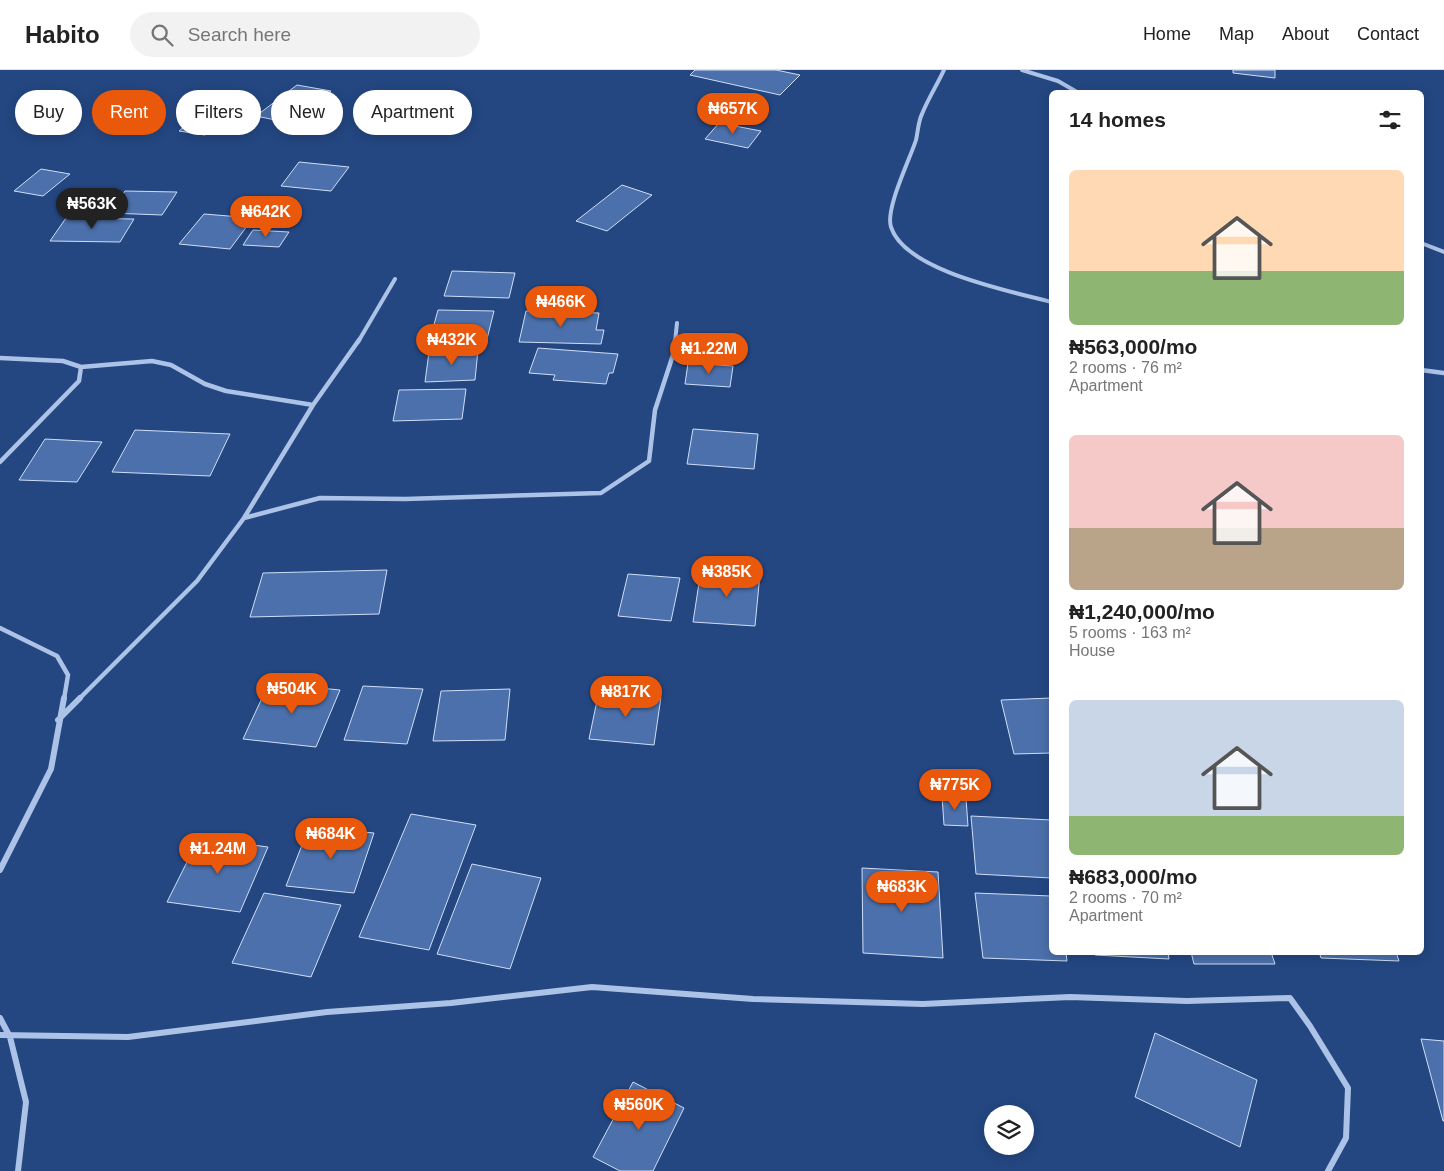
<!DOCTYPE html>
<meta charset="utf-8">
<style>
body{margin:0;font-family:Helvetica,sans-serif;background:#f2f2f2;color:#222;height:100vh;display:flex;flex-direction:column;font-size:19px;white-space:nowrap}
*{box-sizing:border-box;margin:0}
p{font-size:16px;color:#767676}
.icon{flex:none;width:28px;height:28px;fill:none;stroke:currentColor;stroke-width:2;stroke-linecap:round;stroke-linejoin:round}
.map{position:relative;flex:1;overflow:hidden}
.drawer{position:absolute;left:1049px;top:20px;width:375px;height:865px;display:flex;flex-direction:column;background:#fff;border-radius:8px;box-shadow:0 2px 12px #0003}
.drawer>*{flex:none}
.banner{position:absolute;left:15px;top:20px;width:475px;height:45px;display:flex;gap:10px}
.controls{position:absolute;left:984px;top:1035px;display:grid;gap:10px}
.controls a{display:grid;place-items:center;width:50px;height:50px;border-radius:50%;background:#fff;box-shadow:0 2px 12px #0003;font-size:25px}
.price{position:absolute;translate:-50% -42px;padding:0 11px;border-radius:18px;background:#ea580c;color:#fff;font-size:16px;line-height:32px;filter:drop-shadow(0 1px 2px #0008)}
.price::after{content:'';position:absolute;left:50%;top:30px;width:15px;height:11px;margin-left:-8px;background:inherit;clip-path:polygon(0 0,100% 0,50% 100%)}
.price.on{background:#222;color:#fff}
ul{padding:0;list-style:none}
li{display:grid;align-content:center;gap:10px;height:265px;padding:0 20px}
li span{display:grid;place-items:center;height:155px;border-radius:8px;color:#555}
li>.icon{margin-inline-start:auto}
span .icon{width:90px;height:90px;fill:#fffc;stroke-width:1}
li b{font-size:21px}
h2{display:flex;justify-content:space-between;align-items:center;height:60px;padding:0 20px;font-size:21px}
.pill{padding:0 18px;border-radius:22px;background:#fff;box-shadow:0 2px 12px #0003;font-size:18px;line-height:45px}
.pill.on{background:#ea580c;color:#fff}
header{display:flex;align-items:center;gap:30px;box-sizing:border-box;height:70px;padding:0 25px;background:#fff;border-bottom:1px solid #e0e0e0}
header strong{font-size:24px}
nav{display:flex;gap:28px;margin-inline-start:auto;font-size:18px}
.search{width:350px;height:45px;background:#f2f2f2;display:flex;align-items:center;gap:12px;box-sizing:border-box;padding:0 18px;border-radius:28px;color:#767676;font-size:19px}
.map>svg:first-child{display:block}
</style>
<header>
<strong>Habito</strong>
<div class="search"><svg class="icon" aria-label="search" viewBox="0 0 24 24"><circle cx="10" cy="10" r="6"/><path d="M15 15l6 6"/></svg>Search here</div>
<nav><a>Home</a><a>Map</a><a>About</a><a>Contact</a></nav>
</header>
<div class="map">
<svg width="1444" height="1101" viewBox="0 0 1444 1101">
<rect width="100%" height="100%" fill="#244782"/>
<path fill="#4c70ab" stroke="#cfdef6" d="M695,0H776L800,5L780,25L690,5Z
M1233,0H1275V8L1233,3Z
M297,15L331,21L290,53L256,46Z
M202,42L228,46L205,65L179,61Z
M719,53L761,61L748,78L705,69Z
M299,92L349,97L331,121L281,116Z
M41,99L70,104L43,126L14,121Z
M622,115L652,125L607,161L576,151Z
M125,121L177,122L162,145L109,143Z
M204,144L253,148L230,179L179,174Z
M66,148L134,149L120,172L50,171Z
M253,160L289,162L279,177L243,175Z
M452,201L515,203L509,228L444,226Z
M438,240L494,241L487,269H430Z
M526,241L599,243L596,260H604L601,274L519,272Z
M538,278L618,284L613,303H609L606,314L553,310L555,305L529,303Z
M478,280L475,310L425,312L429,282Z
M688,293L733,296L730,317L685,314Z
M466,319L462,349L393,351L399,320Z
M693,359L758,364L754,399L687,394Z
M135,360L230,364L210,406L112,402Z
M45,369L102,372L77,412L19,410Z
M387,500L379,544L250,547L263,503Z
M701,500L760,504L755,556L693,552Z
M628,504L680,508L671,551L618,546Z
M269,613L340,620L316,677L243,669Z
M363,616L423,619L407,674L344,670Z
M510,619L505,670L433,671L441,621Z
M599,621L661,627L654,675L589,669Z
M1051,628V683L1014,684L1001,630Z
M942,726L966,728L968,756L944,755Z
M411,744L476,755L429,880L359,867Z
M971,746L1051,750V808L976,804Z
M309,757L374,763L354,823L286,816Z
M199,768L268,777L240,842L167,832Z
M472,794L541,808L510,899L437,884Z
M862,798L938,802L943,888L863,883Z
M264,823L341,835L311,907L232,893Z
M975,823L1051,826V882H1066L1067,891L983,888Z
M1095,882H1168L1169,889L1095,885Z
M1191,882H1271L1275,894H1194Z
M1319,882H1396L1399,891L1321,888Z
M1155,963L1257,1010L1240,1077L1135,1027Z
M1421,969L1444,971V1051H1443Z
M633,1012L684,1038L653,1101H620L593,1087Z"/>
<g fill="none" stroke-linecap="round" stroke-linejoin="round">
<path stroke="#acc3e7" stroke-width="4" d="M944,0C937,15 928,29 922,44C918,52 918,62 916,70C910,89 885,139 891,157C905,201 1010,221 1051,232
M1022,0L1058,11L1077,22
M1421,173L1444,182
M358,272L395,209
M675,272L677,253"/>
<path stroke="#acc3e7" stroke-width="4.5" d="M0,288L63,291L81,297L152,291L171,295L205,314L226,321L313,335L244,448
M1421,300L1444,303
M313,335L359,270
M0,392L79,311L81,297
M0,558L57,586L68,605L64,629
M79,629L197,511L244,448L320,428L405,429L601,423L649,391L655,340L673,285L675,270"/>
<path stroke="#acc3e7" stroke-width="6" d="M58,650L80,628
M0,800L51,699L64,628
M0,948L10,967L26,1032L18,1101
M0,965L128,967L327,942L451,933L592,917L753,929L923,934L1070,927L1187,931L1290,928L1310,956L1348,1018L1346,1068L1328,1101"/>
</g>
</svg>
<div class="controls">
<a><svg class="icon" aria-label="layers" viewBox="0 0 24 24"><path d="M12 4l9 5-9 5-9-5zM3 14l9 5 9-5"/></svg></a>
</div>
<b class="price" style="left:733px;top:65px">₦657K</b>
<b class="price on" style="left:92px;top:160px">₦563K</b>
<b class="price" style="left:266px;top:168px">₦642K</b>
<b class="price" style="left:561px;top:258px">₦466K</b>
<b class="price" style="left:452px;top:296px">₦432K</b>
<b class="price" style="left:709px;top:305px">₦1.22M</b>
<b class="price" style="left:727px;top:528px">₦385K</b>
<b class="price" style="left:292px;top:645px">₦504K</b>
<b class="price" style="left:626px;top:648px">₦817K</b>
<b class="price" style="left:955px;top:741px">₦775K</b>
<b class="price" style="left:331px;top:790px">₦684K</b>
<b class="price" style="left:218px;top:805px">₦1.24M</b>
<b class="price" style="left:902px;top:843px">₦683K</b>
<b class="price" style="left:639px;top:1061px">₦560K</b>
<div class="banner">
<a class="pill">Buy</a>
<a class="pill on">Rent</a>
<a class="pill">Filters</a>
<a class="pill">New</a>
<a class="pill">Apartment</a>
</div>
<section class="drawer">
<h2>14 homes<svg class="icon" aria-label="filters" viewBox="0 0 24 24"><path d="M4 7h16M4 17h16"/><circle cx="9" cy="7" r="2"/><circle cx="15" cy="17" r="2"/></svg></h2>
<ul>
<li><span style="background:linear-gradient(#ffd9b3 65%,#8fb573 0)"><svg class="icon" aria-label="home" viewBox="0 0 24 24"><path d="M3 11l9-7 9 7M6 9v11h12V9"/></svg></span><div><b>₦563,000/mo</b><p>2 rooms · 76 m²</p><p>Apartment</p></div></li>
<li><span style="background:linear-gradient(#f6c9c9 60%,#b9a48a 0)"><svg class="icon" aria-label="home" viewBox="0 0 24 24"><path d="M3 11l9-7 9 7M6 9v11h12V9"/></svg></span><div><b>₦1,240,000/mo</b><p>5 rooms · 163 m²</p><p>House</p></div></li>
<li><span style="background:linear-gradient(#c9d6e8 75%,#8fb573 0)"><svg class="icon" aria-label="home" viewBox="0 0 24 24"><path d="M3 11l9-7 9 7M6 9v11h12V9"/></svg></span><div><b>₦683,000/mo</b><p>2 rooms · 70 m²</p><p>Apartment</p></div></li>
</ul>
</section>
</div>
